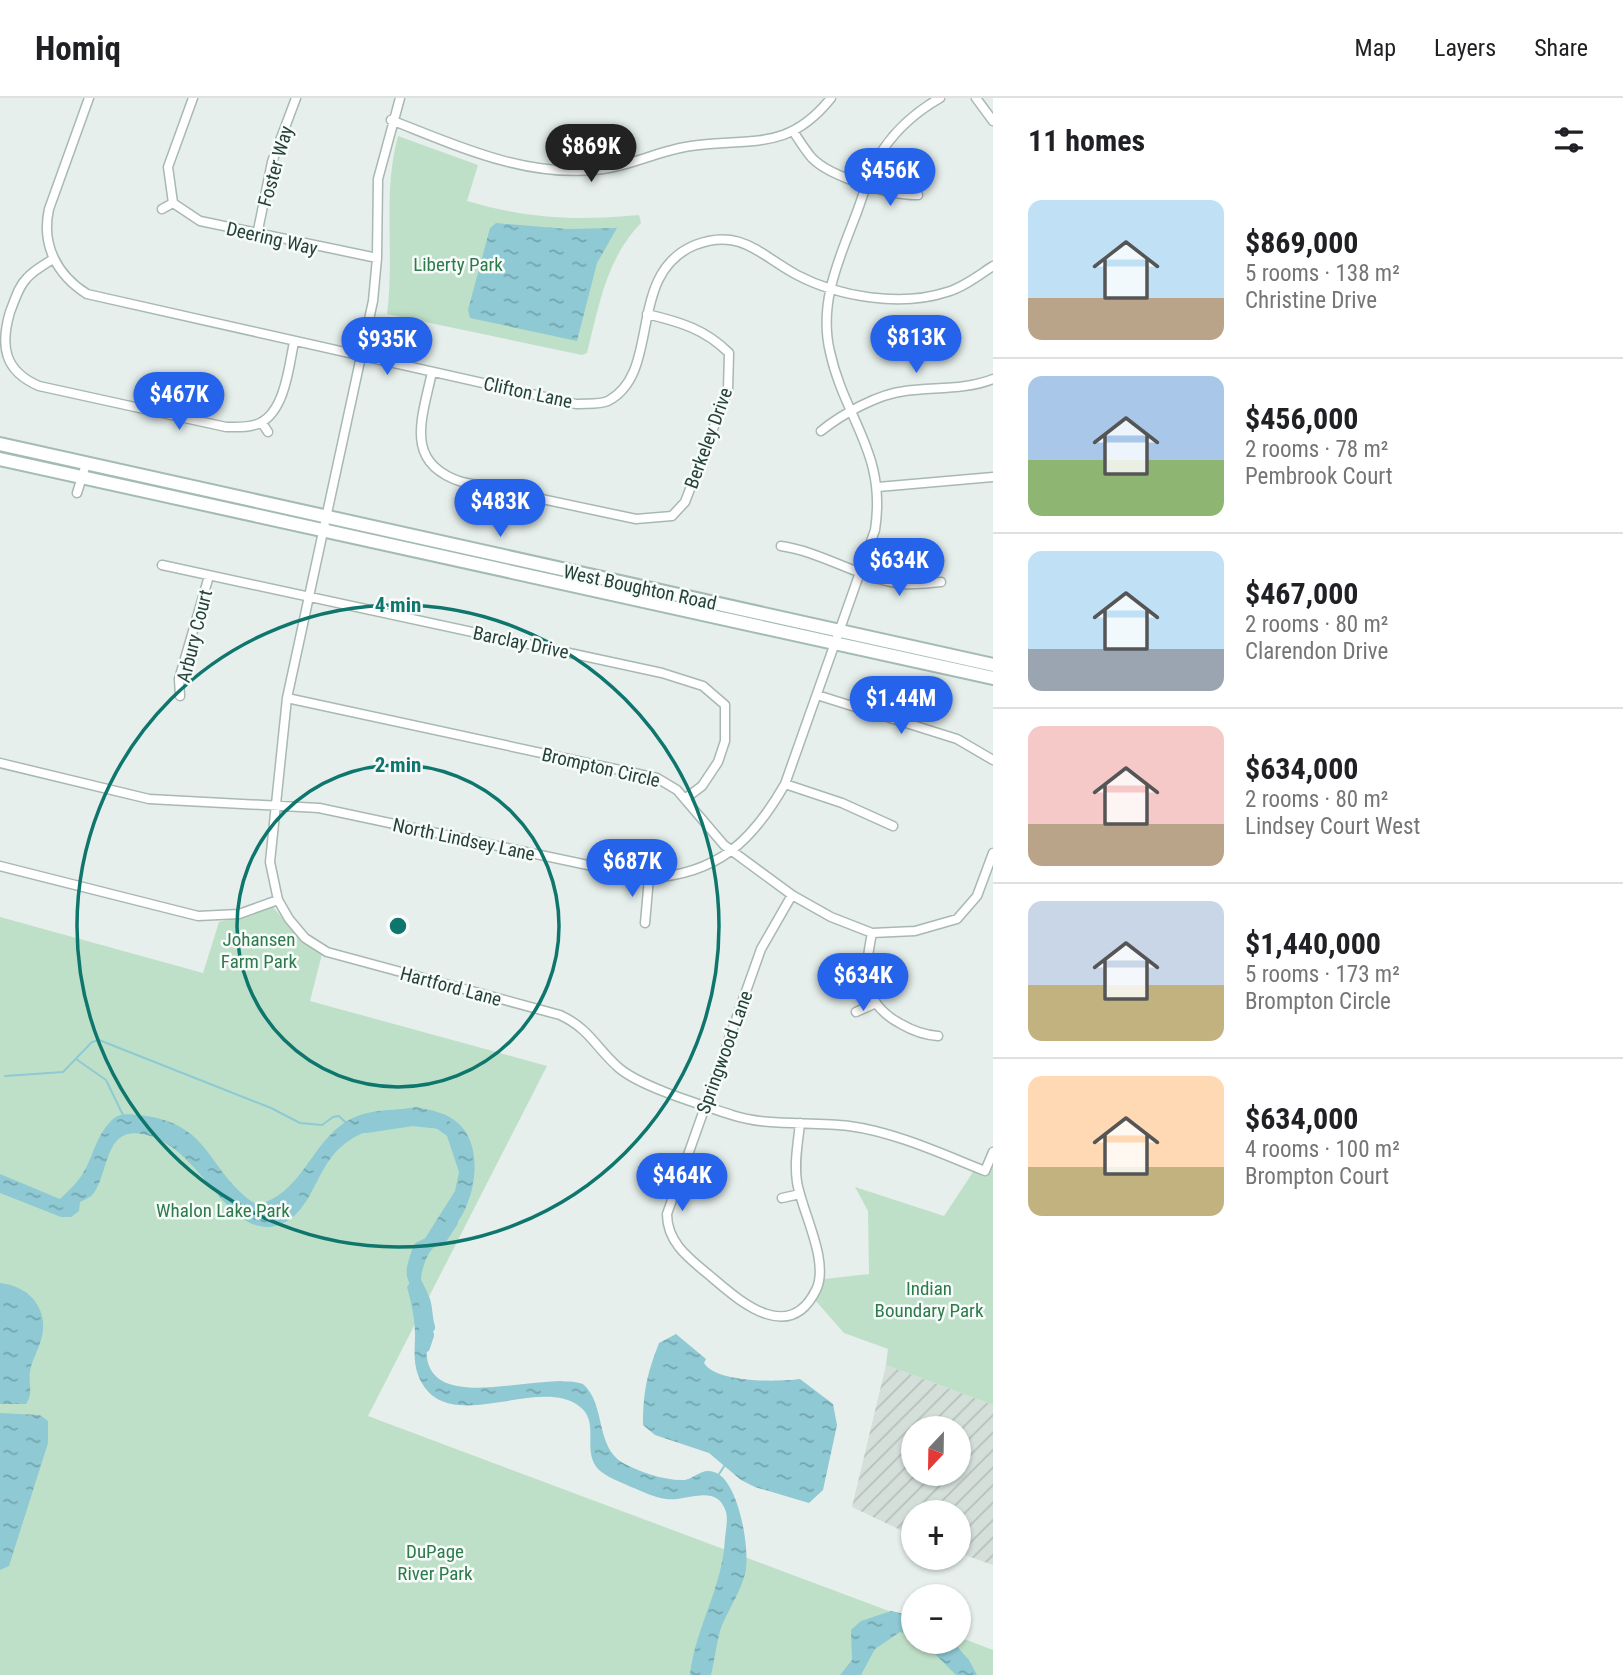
<!DOCTYPE html>
<meta charset="utf-8">
<style>
body{margin:0;font-family:"Roboto Condensed",sans-serif;background:#f6f6f6;color:#202124;height:100vh;display:flex;flex-direction:column;font-size:26px;white-space:nowrap}
*{box-sizing:border-box;margin:0}
p{font-size:23px;color:#757577}
.icon{flex:none;width:38px;height:38px;fill:none;stroke:currentColor;stroke-width:2;stroke-linecap:round;stroke-linejoin:round}
.map{position:relative;flex:1;overflow:hidden}
.drawer{display:flex;flex-direction:column;background:#fff;width:630px}
.drawer>*{flex:none}
.needle{width:46px;rotate:202deg}
.buttons{position:absolute;left:901px;top:1318px;display:grid;gap:14px}
.buttons a{display:grid;place-items:center;width:70px;height:70px;border-radius:50%;background:#fff;box-shadow:0 2px 5px #0004;font-size:35px}
.price{position:absolute;translate:-50% -60px;padding:0 16px;border-radius:24px;background:#2563eb;color:#fff;font-size:23px;line-height:46px;filter:drop-shadow(0 2px 4px #0008)}
.price::after{content:'';position:absolute;left:50%;top:42px;width:21px;height:16px;margin-left:-10px;background:inherit;clip-path:polygon(0 0,100% 0,50% 100%)}
.price.active{background:#222;color:#fff}
ul{padding:0;list-style:none}
li{display:flex;align-items:center;gap:21px;height:175px;padding:0 35px}
li+li{border-top:2px solid #e0e0e0}
li span{display:grid;place-items:center;flex:none;width:196px;height:140px;border-radius:14px;color:#555}
li>.icon{margin-inline-start:auto}
span .icon{width:84px;height:84px;fill:#fffc;stroke-width:1}
li b{font-size:30px}
h2{display:flex;justify-content:space-between;align-items:center;height:84px;padding:0 35px;font-size:30px}
header{display:flex;align-items:center;gap:42px;box-sizing:border-box;height:98px;padding:0 35px;background:#fff;border-bottom:2px solid #e0e0e0}
header strong{font-size:33px}
nav{display:flex;gap:38px;margin-inline-start:auto;font-size:24px}
main{display:flex;flex:1;min-height:0}
.map>svg:first-child{display:block}
</style>
<header>
<strong>Homiq</strong>
<nav><a>Map</a><a>Layers</a><a>Share</a></nav>
</header>
<main>
<div class="map">
<svg width="993" height="1577" viewBox="0 0 993 1577">
<defs>
<pattern id="industrial-furrows" width="10" height="10" patternUnits="userSpaceOnUse" patternTransform="scale(1.75)"><rect width="10" height="10" fill="#d4dfda"/><path d="M-1 1l2-2M0 10L10 0M9 11l2-2" fill="none" stroke="#b6c1bc"/></pattern>
<pattern id="water-ripples" width="26" height="14" patternUnits="userSpaceOnUse" patternTransform="scale(1.75)"><rect width="26" height="14" fill="#8ec9d4"/><path d="M2 4q2-2 4 0t4 0M15 11q2-2 4 0t4 0" fill="none" stroke="#74a5ad"/></pattern>
</defs>
<rect width="100%" height="100%" fill="#e6efeb"/>
<path fill="url(#industrial-furrows)" fill-rule="evenodd" d="M886,1267L993,1307V1467L959,1455V1414H914L913,1438L852,1409ZM914,1330H959V1376H914Z"/>
<path fill="#bfe0c8" d="M398,38L478,67L467,103C529,121 575,123 639,117L641,125C606,161 599,208 587,255L582,257L387,216C395,156 382,97 398,38Z
M273,809L299,840L322,856L310,903L547,968L368,1318L913,1522L914,1544H959V1539L993,1552V1577H0V819L203,875L219,824Z
M993,1054V1307L886,1267L888,1251L844,1235L815,1202L824,1181L869,1176L868,1113L855,1089L944,1118L973,1074L985,1072Z"/>
<path fill="url(#water-ripples)" d="M496,125L567,131L617,130L597,165L577,243L470,220L468,212L490,130Z
M416,1009C431,1012 449,1015 460,1027C483,1050 476,1097 459,1122C448,1139 431,1144 424,1167C417,1186 422,1210 429,1229L425,1231L428,1237C411,1327 537,1271 583,1286C606,1306 595,1349 623,1365C640,1374 665,1383 685,1382C696,1380 701,1370 714,1374C739,1381 751,1455 745,1476C740,1495 728,1512 721,1530C716,1546 715,1561 711,1577H690C695,1530 723,1489 725,1440C726,1431 728,1422 726,1414C717,1384 686,1404 666,1401C655,1400 642,1393 631,1389C621,1384 606,1379 598,1371C581,1352 601,1324 579,1308C536,1276 444,1343 418,1277C413,1263 415,1251 415,1236C415,1221 411,1203 407,1189L412,1182V1169L419,1150L455,1093L459,1074L447,1038L425,1022C396,1029 367,1026 341,1049C313,1073 311,1124 270,1129C226,1133 198,1049 147,1037C103,1025 110,1075 93,1096C91,1099 84,1102 80,1104L79,1113L71,1119H61L0,1095V1076L60,1101C68,1093 76,1086 82,1077C94,1058 95,1038 113,1021C120,1015 130,1016 138,1017C213,1024 206,1074 257,1107C301,1096 310,1048 344,1025C368,1009 391,1014 416,1009Z
M0,1185C30,1188 50,1212 41,1242C38,1253 31,1264 30,1274C28,1287 34,1294 26,1306H0Z
M676,1236L706,1261L704,1265C716,1285 777,1284 800,1281L833,1306L837,1327L823,1392L809,1405L755,1389L741,1382L709,1355L655,1337L643,1327C643,1294 647,1276 659,1245Z
M0,1315L40,1317L48,1323V1345L9,1468L0,1472Z
M891,1513L913,1518V1538L900,1534L875,1551L861,1577H840L852,1562L851,1532L861,1523Z
M923,1544H953L969,1562L977,1577H956Z"/>
<g fill="none" stroke-linecap="round" stroke-linejoin="round">
<path stroke="#8ec9d4" stroke-width="2" d="M76,961L106,982L123,1017
M5,978L63,974L92,944L99,942L271,1010L300,1025L322,1027L333,1019L339,1018L345,1024
M719,1376L725,1367"/>
<path stroke="#8ec9d4" stroke-width="12" d="M366,1029L412,1022L441,1025
M424,1249L428,1237L425,1231L429,1229C426,1220 427,1210 424,1202C412,1174 408,1181 419,1150L442,1139L452,1124"/>
<defs>
<path id="street" d="M89,0L49,111C41,147 57,177 87,196L576,306C586,305 599,307 608,303C663,274 625,176 695,147C741,129 761,158 797,177C839,199 901,209 947,194C964,189 979,177 993,168
M400,0L378,81L377,160L373,203L287,600L270,764L278,802L289,821L305,840L327,854L560,917C590,931 596,950 619,970C641,989 702,1007 732,1017C769,1029 810,1023 849,1028C895,1034 942,1056 985,1073L993,1054
M976,0L993,23
M391,22C460,49 528,81 603,71C633,67 661,52 691,48C750,39 787,55 831,0
M793,33C799,42 805,52 812,60C830,79 893,98 918,97
M173,105L200,123L377,160
M173,105L168,69L193,0
M162,111L173,105
M257,137L272,64L296,0
M53,161C44,167 34,172 27,180C18,189 15,202 10,214C0,248 4,273 39,288L226,329C237,329 249,330 260,325C285,313 289,268 294,244
M432,274C422,321 403,365 462,384L636,421L672,418L685,404L728,292L729,255C705,231 680,224 647,216
M262,325L268,334
M821,333C842,316 878,296 905,293C935,289 965,292 993,281
M878,389L993,379
M77,395L86,366
M781,448C823,454 860,481 903,486C915,487 929,485 941,484
M162,467L662,575L703,588L725,607V643L718,664L702,688L686,700
M817,597L957,641L993,662
M180,598L179,581L209,478
M287,600L657,680L677,692L724,747L792,797L831,819L872,835L915,833L957,821L977,798L993,755
M0,665L149,701L319,710L649,780C717,776 752,744 785,686L875,432C887,355 845,322 830,254C818,204 840,159 857,114C865,92 871,69 884,50C898,30 919,12 940,0
M785,686L842,705L893,728
M0,768L198,818L239,816L278,802
M792,797L761,851L667,1116C667,1147 693,1163 715,1182C743,1206 790,1245 816,1192C830,1164 802,1114 797,1084C794,1064 798,1045 800,1025
M645,825L649,780
M872,835C864,875 861,905 901,926C913,933 924,937 938,938
M856,914L874,906
M782,1100L800,1096"/>
<path id="secondary" d="M0,346L993,567
M0,361L993,580"/>
</defs>
<use href="#street" stroke="#a8b8b2" stroke-width="11"/>
<use href="#secondary" stroke="#a4bbb3" stroke-width="16"/>
<use href="#street" stroke="#fff" stroke-width="8"/>
<use href="#secondary" stroke="#fff" stroke-width="12"/>
</g>
<g fill="none" stroke="#0f766e" stroke-width="3.5">
<circle cx="398" cy="828" r="161"/>
<circle cx="398" cy="828" r="321"/>
</g>
<g text-anchor="middle" stroke-width="5" stroke-linejoin="round" paint-order="stroke">
<g font-size="19" fill="#24423a" stroke="#f7fbf9">
<text transform="translate(275 68) rotate(-74)" y="7">Foster Way</text>
<text transform="translate(272 140) rotate(13)" y="7">Deering Way</text>
<text transform="translate(528 294) rotate(12)" y="7">Clifton Lane</text>
<text transform="translate(708 340) rotate(-70)" y="7">Berkeley Drive</text>
<text transform="translate(640 489) rotate(12)" y="7">West Boughton Road</text>
<text transform="translate(194 538) rotate(-76)" y="7">Arbury Court</text>
<text transform="translate(521 544) rotate(12)" y="7">Barclay Drive</text>
<text transform="translate(601 669) rotate(13)" y="7">Brompton Circle</text>
<text transform="translate(464 741) rotate(12)" y="7">North Lindsey Lane</text>
<text transform="translate(451 888) rotate(15)" y="7">Hartford Lane</text>
<text transform="translate(724 954) rotate(-70)" y="7">Springwood Lane</text>
</g>
<g font-size="19" fill="#2d7a4b" stroke="#f7fbf9">
<text x="458" y="173">Liberty Park</text>
<text x="259" y="848">Johansen<tspan x="259" dy="22">Farm Park</tspan></text>
<text x="223" y="1119">Whalon Lake Park</text>
<text x="929" y="1197">Indian<tspan x="929" dy="22">Boundary Park</tspan></text>
<text x="435" y="1460">DuPage<tspan x="435" dy="22">River Park</tspan></text>
</g>
</g>
<circle cx="398" cy="828" r="10" fill="#0f766e" stroke="#f7fbf9" stroke-width="3.5"/>
<g font-size="21" text-anchor="middle" font-weight="bold" fill="#0f766e" stroke="#f7fbf9" stroke-width="5" stroke-linejoin="round" paint-order="stroke">
<text x="398" y="514">4 min</text>
<text x="398" y="674">2 min</text>
</g>
</svg>
<div class="buttons">
<a><svg class="needle" viewBox="-14 -14 28 28"><path d="M0-13l5 13h-10z" fill="#e53935"/><path d="M0 13l5-13h-10z" fill="#757577"/></svg></a>
<a>+</a>
<a>−</a>
</div>
<b class="price active" style="left:591px;top:86px">$869K</b>
<b class="price" style="left:890px;top:110px">$456K</b>
<b class="price" style="left:916px;top:277px">$813K</b>
<b class="price" style="left:387px;top:279px">$935K</b>
<b class="price" style="left:179px;top:334px">$467K</b>
<b class="price" style="left:500px;top:441px">$483K</b>
<b class="price" style="left:899px;top:500px">$634K</b>
<b class="price" style="left:901px;top:638px">$1.44M</b>
<b class="price" style="left:632px;top:801px">$687K</b>
<b class="price" style="left:863px;top:915px">$634K</b>
<b class="price" style="left:682px;top:1115px">$464K</b>
</div>
<section class="drawer">
<h2>11 homes<svg class="icon" aria-label="filters" viewBox="0 0 24 24"><path d="M4 7h16M4 17h16"/><circle cx="9" cy="7" r="2"/><circle cx="15" cy="17" r="2"/></svg></h2>
<ul>
<li><span style="background:linear-gradient(#bfe0f5 70%,#b9a48a 0)"><svg class="icon" aria-label="home" viewBox="0 0 24 24"><path d="M3 11l9-7 9 7M6 9v11h12V9"/></svg></span><div><b>$869,000</b><p>5 rooms · 138 m²</p><p>Christine Drive</p></div></li>
<li><span style="background:linear-gradient(#a9c7e8 60%,#8fb573 0)"><svg class="icon" aria-label="home" viewBox="0 0 24 24"><path d="M3 11l9-7 9 7M6 9v11h12V9"/></svg></span><div><b>$456,000</b><p>2 rooms · 78 m²</p><p>Pembrook Court</p></div></li>
<li><span style="background:linear-gradient(#bfe0f5 70%,#9aa5b1 0)"><svg class="icon" aria-label="home" viewBox="0 0 24 24"><path d="M3 11l9-7 9 7M6 9v11h12V9"/></svg></span><div><b>$467,000</b><p>2 rooms · 80 m²</p><p>Clarendon Drive</p></div></li>
<li><span style="background:linear-gradient(#f6c9c9 70%,#b9a48a 0)"><svg class="icon" aria-label="home" viewBox="0 0 24 24"><path d="M3 11l9-7 9 7M6 9v11h12V9"/></svg></span><div><b>$634,000</b><p>2 rooms · 80 m²</p><p>Lindsey Court West</p></div></li>
<li><span style="background:linear-gradient(#c9d6e8 60%,#c2b280 0)"><svg class="icon" aria-label="home" viewBox="0 0 24 24"><path d="M3 11l9-7 9 7M6 9v11h12V9"/></svg></span><div><b>$1,440,000</b><p>5 rooms · 173 m²</p><p>Brompton Circle</p></div></li>
<li><span style="background:linear-gradient(#ffd9b3 65%,#c2b280 0)"><svg class="icon" aria-label="home" viewBox="0 0 24 24"><path d="M3 11l9-7 9 7M6 9v11h12V9"/></svg></span><div><b>$634,000</b><p>4 rooms · 100 m²</p><p>Brompton Court</p></div></li>
</ul>
</section>
</main>
